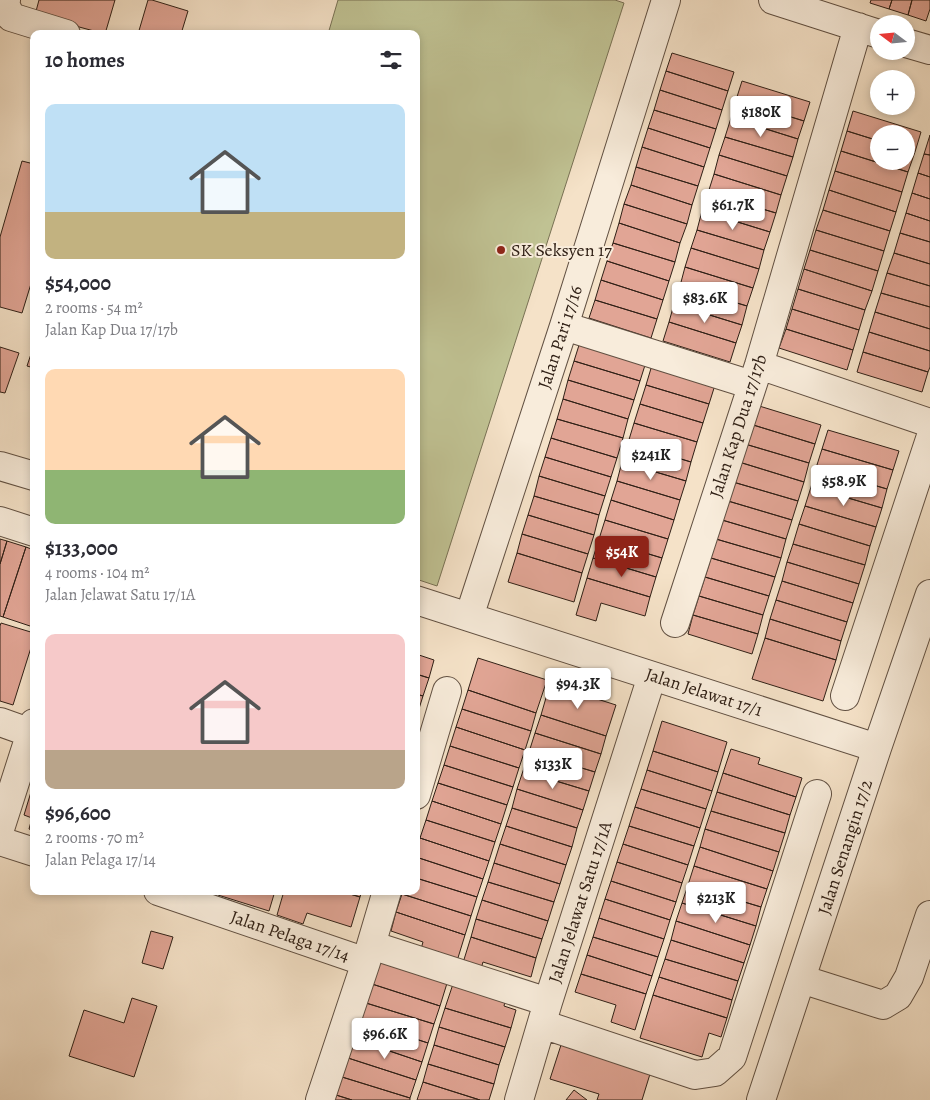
<!DOCTYPE html>
<meta charset="utf-8">
<style>
body{margin:0;font-family:Alegreya,serif;background:#f7f7f7;color:#2b2b33;height:100vh;display:flex;flex-direction:column;font-size:19px;white-space:nowrap}
*{box-sizing:border-box;margin:0}
p{font-size:16px;color:#7c7c81}
.icon{flex:none;width:28px;height:28px;fill:none;stroke:currentColor;stroke-width:2;stroke-linecap:round;stroke-linejoin:round}
.map{position:relative;flex:1;overflow:hidden}
.details{position:absolute;left:30px;top:30px;width:390px;height:865px;display:flex;flex-direction:column;background:#fff;border-radius:10px;box-shadow:0 2px 8px #0003}
.details>*{flex:none}
.needle{width:32px;rotate:286deg}
.controls{position:absolute;left:870px;top:15px;display:grid;gap:10px}
.controls a{display:grid;place-items:center;width:45px;height:45px;border-radius:50%;background:#fff;box-shadow:0 2px 8px #0003;font-size:25px}
.price{position:absolute;translate:-50% -42px;padding:0 11px;border-radius:5px;background:#fff;color:#222;font-size:16px;line-height:32px;filter:drop-shadow(0 1px 2px #0008)}
.price::after{content:'';position:absolute;left:50%;top:30px;width:15px;height:11px;margin-left:-8px;background:inherit;clip-path:polygon(0 0,100% 0,50% 100%)}
.price.on{background:#8f2418;color:#fff}
ul{padding:0;list-style:none}
li{display:grid;align-content:center;gap:10px;height:265px;padding:0 15px}
li span{display:grid;place-items:center;height:155px;border-radius:10px;color:#555}
li>.icon{margin-inline-start:auto}
span .icon{width:90px;height:90px;fill:#fffc;stroke-width:1}
li b{font-size:21px}
h2{display:flex;justify-content:space-between;align-items:center;height:60px;padding:0 15px;font-size:21px}
.map>svg:first-child{display:block}
</style>
<div class="map">
<svg width="930" height="1100" viewBox="0 0 930 1100">
<rect width="100%" height="100%" fill="#f5e2c8"/>
<filter id="stains"><feTurbulence type="fractalNoise" baseFrequency=".004" numOctaves="4"/><feColorMatrix values="0 0 0 0 .2 0 0 0 0 .09 0 0 0 0 .02 0 0 0 .5 -.17"/></filter>
<radialGradient id="worn" r=".72"><stop offset=".6" stop-color="#630" stop-opacity="0"/><stop offset="1" stop-color="#630" stop-opacity=".3"/></radialGradient>
<path fill="#c0c293" stroke="#787154" d="M338,0H615L624,3L437,586L416,579V34H328Z"/>
<path fill="#e1a595" stroke="#302016" d="M39,0H115L105,34L35,15Z
M148,0H152L188,11L181,34H138Z
M871,0H892L889,9L870,3Z
M892,0H912L908,15L889,9Z
M912,0H930V9L926,21L908,15Z
M672,53L734,72L728,91L666,71Z
M666,71L728,91L722,110L660,90Z
M742,81L810,102L804,121L736,100Z
M660,90L722,110L716,129L654,110Z
M736,100L804,121L798,139L731,118Z
M654,110L716,129L710,148L648,128Z
M853,111L921,132L915,152L906,150V134H879V141L847,131Z
M731,118L798,139L793,157L725,137Z
M648,128L710,148L704,167L642,147Z
M847,131L879,141V161H906V150L915,152L908,172L841,151Z
M930,135V155L924,154Z
M725,137L793,157L787,176L719,155Z
M642,147L704,167L698,186L636,167Z
M841,151L908,172L902,192L835,171Z
M924,154L930,155V177L918,173Z
M719,155L787,176L781,195L714,174Z
M22,161L34,164V274L22,313L0,307V237Z
M636,167L698,186L692,205L631,185Z
M835,171L902,192L896,212L829,190Z
M918,173L930,177V199L912,193Z
M714,174L781,195L776,213L708,193Z
M631,185L692,205L687,224L624,204Z
M829,190L896,212L890,231L823,210Z
M708,193L776,213L770,232L702,211Z
M912,193L930,199V221L906,213Z
M624,204L687,224L680,243L619,223Z
M823,210L890,231L884,251L816,230Z
M702,211L770,232L764,250L697,230Z
M906,213L930,221V242L900,233Z
M619,223L680,243L675,262L613,243Z
M697,230L764,250L759,269L691,248Z
M816,230L884,251L878,271L810,250Z
M900,233L930,242V264L894,253Z
M613,243L675,262L669,281L607,261Z
M691,248L759,269L753,288L685,267Z
M810,250L878,271L872,291L804,269Z
M894,253L930,264V286L887,273Z
M607,261L669,281L663,300L601,280Z
M685,267L753,288L747,306L680,286Z
M804,269L872,291L865,310L798,289Z
M887,273L930,286V307L881,293Z
M601,280L663,300L657,319L595,300Z
M680,286L747,306L742,325L674,304Z
M798,289L865,310L859,330L792,309Z
M881,293L930,307V329L875,312Z
M595,300L657,319L651,338L589,318Z
M674,304L742,325L736,343L669,322Z
M792,309L859,330L853,350L786,329Z
M875,312L930,329V351L869,332Z
M669,322L736,343L730,362L663,341Z
M786,329L853,350L847,370L779,348Z
M869,332L930,351V367L928,372L863,352Z
M580,342L646,362L640,381L574,361Z
M34,345V368L27,366Z
M0,347L19,353L5,393L0,392Z
M863,352L928,372L922,392L857,372Z
M574,361L640,381L634,400L568,380Z
M652,365L715,385L709,404L646,385Z
M568,380L634,400L628,419L563,399Z
M646,385L709,404L703,423L640,404Z
M563,399L628,419L623,438L557,419Z
M640,404L703,423L697,442L634,423Z
M756,405L821,425L815,444L750,424Z
M557,419L623,438L617,458L551,438Z
M634,423L697,442L691,462L628,443Z
M750,424L815,444L809,463L745,444Z
M828,430L899,451L893,470L822,449Z
M551,438L617,458L611,477L545,457Z
M628,443L691,462L686,481L622,462Z
M745,444L809,463L804,482L739,462Z
M822,449L893,470L887,489L816,468Z
M545,457L611,477L605,496L539,476Z
M622,462L686,481L680,500L617,481Z
M739,462L804,482L798,501L733,482Z
M816,468L887,489L882,508L811,487Z
M539,476L605,496L599,515L534,496Z
M617,481L680,500L674,520L611,500Z
M733,482L798,501L792,520L728,501Z
M811,487L882,508L876,527L805,506Z
M534,496L599,515L594,535L528,515Z
M611,500L674,520L668,539L605,520Z
M728,501L792,520L786,539L722,520Z
M805,506L876,527L870,546L799,524Z
M528,515L594,535L588,554L522,534Z
M605,520L668,539L662,558L599,539Z
M722,520L786,539L781,558L716,539Z
M799,524L870,546L865,565L793,544Z
M522,534L588,554L582,573L517,553Z
M0,539L7,541L0,564Z
M599,539L662,558L656,577L593,558Z
M716,539L781,558L775,577L711,558Z
M7,541L26,547L3,617L0,616V564Z
M793,544L865,565L859,584L787,562Z
M26,547L34,550L33,627L3,617Z
M517,553L582,573L574,602L508,582Z
M593,558L656,577L650,597L587,578Z
M711,558L775,577L769,596L705,577Z
M787,562L859,584L853,603L782,581Z
M705,577L769,596L763,615L699,596Z
M587,578L650,597L645,616L601,603L596,621L576,615Z
M782,581L853,603L847,622L776,600Z
M699,596L763,615L758,634L693,615Z
M776,600L847,622L841,641L770,619Z
M693,615L758,634L752,654L688,634Z
M770,619L841,641L836,660L765,638Z
M1,623L34,633V638L13,705L0,701V626Z
M765,638L836,660L823,701L752,679Z
M416,654L434,660L429,678L416,674Z
M478,658L547,680L536,713L468,690Z
M416,674L429,678L423,696L416,694Z
M550,684L616,705L606,736L541,715Z
M468,690L536,713L531,731L462,709Z
M416,694L423,696L417,715L416,714Z
M462,709L531,731L525,750L456,727Z
M541,715L606,736L601,754L535,733Z
M662,721L727,742L718,772L653,751Z
M456,727L525,750L519,768L450,746Z
M535,733L601,754L595,772L529,752Z
M450,746L519,768L513,787L444,765Z
M731,749L760,758L758,764L802,778L796,797L723,773Z
M653,751L718,772L712,791L647,770Z
M529,752L595,772L589,791L523,771Z
M444,765L513,787L507,805L438,783Z
M647,770L712,791L706,809L641,789Z
M523,771L589,791L583,810L517,789Z
M723,773L796,797L790,815L717,792Z
M438,783L507,805L501,824L432,801Z
M517,789L583,810L577,828L512,808Z
M641,789L706,809L700,828L635,807Z
M31,792L34,793V831L29,829L32,818L24,815Z
M717,792L790,815L785,833L711,811Z
M432,801L501,824L495,842L426,820Z
M635,807L700,828L694,846L629,826Z
M512,808L577,828L572,847L506,826Z
M711,811L785,833L779,852L705,829Z
M426,820L495,842L489,861L420,838Z
M506,826L572,847L566,865L500,844Z
M629,826L694,846L688,865L623,844Z
M705,829L779,852L773,871L700,847Z
M420,838L489,861L483,879L416,857V851Z
M500,844L566,865L560,884L494,863Z
M623,844L688,865L682,883L617,862Z
M700,847L773,871L767,889L694,866Z
M416,857L483,879L477,897L416,878Z
M617,862L682,883L676,902L611,881Z
M494,863L560,884L554,902L488,882Z
M694,866L767,889L761,907L688,885Z
M416,878L477,897L471,916L402,894L403,891H416Z
M611,881L676,902L670,920L605,899Z
M488,882L554,902L548,921L482,900Z
M688,885L761,907L756,926L682,903Z
M219,891H275L269,911L218,895Z
M284,891H340L360,897L351,927L307,913L303,924L277,915Z
M340,891H362L360,897Z
M402,894L471,916L465,935L396,912Z
M605,899L670,920L664,939L599,918Z
M482,900L548,921L542,939L476,919Z
M682,903L756,926L750,945L676,921Z
M396,912L465,935L457,961L421,949L423,942L391,931Z
M599,918L664,939L658,957L593,937Z
M476,919L542,939L536,958L471,937Z
M676,921L750,945L744,963L671,940Z
M151,931L173,937L163,969L142,963Z
M471,937L536,958L531,977L483,962L480,972L462,966Z
M593,937L658,957L652,976L587,955Z
M671,940L744,963L738,981L665,959Z
M587,955L652,976L646,994L581,974Z
M380,959L448,980L440,1006L372,984Z
M665,959L738,981L732,1000L659,977Z
M581,974L646,994L635,1030L611,1022L616,1005L575,992Z
M659,977L732,1000L727,1018L653,995Z
M454,981L506,997L504,1006L516,1010L511,1028L445,1008Z
M372,984L440,1006L434,1024L366,1003Z
M653,995L727,1018L721,1037L709,1033L702,1057L640,1038Z
M132,998L157,1006L134,1077L69,1056L84,1010L124,1023Z
M366,1003L434,1024L428,1043L360,1021Z
M445,1008L511,1028L505,1047L439,1027Z
M360,1021L428,1043L422,1062L354,1039Z
M439,1027L505,1047L499,1065L434,1045Z
M354,1039L422,1062L416,1080L348,1058Z
M434,1045L499,1065L494,1084L428,1064Z
M561,1045L650,1074L642,1100H597L599,1094L550,1079Z
M348,1058L416,1080L410,1098L342,1077Z
M428,1064L494,1084L489,1100H480L423,1082Z
M342,1077L410,1098V1100H352L336,1095Z
M423,1082L480,1100H417Z
M574,1090L587,1100H566Z
M336,1095L352,1100H335Z"/>
<g fill="none" stroke-linecap="round" stroke-linejoin="round">
<defs>
<path id="minor" d="M6,0L5,4L11,17L66,34
M773,0L879,34
M906,43L930,50
M564,326L752,385
M759,365L930,423
M0,466L34,476
M0,521L34,532
M416,600L877,748
M469,617L564,326L666,0
M675,623L759,365L858,27
M845,696L930,439
M0,722L31,733
M416,795L447,691
M0,829L34,723
M0,841L34,852
M158,891L366,962
M371,945L548,1002
M801,979L883,1005L898,996L909,977L930,915
M542,1024L695,1075L715,1072L732,1057L817,794
M320,1100L366,962L387,891
M519,1100L548,1002L652,676
M761,1100L877,748L930,594"/>
</defs>
<use href="#minor" stroke="#615042" stroke-width="30"/>
<use href="#minor" stroke="#f8ecdb" stroke-width="28"/>
</g>
<circle fill="#8f2418" stroke="#f8ecdb" stroke-width="2" cx="501" cy="250" r="5"/>
<g text-anchor="middle" stroke-width="4" stroke-linejoin="round" paint-order="stroke">
<g font-size="18" fill="#302016" stroke="#f8ecdb" text-anchor="start">
<text x="511" y="256">SK Seksyen 17</text>
</g>
<g font-size="18" fill="#302016" stroke="#f8ecdb">
<text transform="translate(560 337) rotate(-72)" y="6">Jalan Pari 17/16</text>
<text transform="translate(738 426) rotate(-72)" y="6">Jalan Kap Dua 17/17b</text>
<text transform="translate(704 692) rotate(18)" y="6">Jalan Jelawat 17/1</text>
<text transform="translate(845 847) rotate(-72)" y="6">Jalan Senangin 17/2</text>
<text transform="translate(580 902) rotate(-72)" y="6">Jalan Jelawat Satu 17/1A</text>
<text transform="translate(290 936) rotate(19)" y="6">Jalan Pelaga 17/14</text>
</g>
</g>
<rect width="100%" height="100%" filter="url(#stains)"/>
<rect width="100%" height="100%" fill="url(#worn)"/>
</svg>
<div class="controls">
<a><svg class="needle" viewBox="-14 -14 28 28"><path d="M0-13l5 13h-10z" fill="#e53935"/><path d="M0 13l5-13h-10z" fill="#7c7c81"/></svg></a>
<a>+</a>
<a>−</a>
</div>
<b class="price" style="left:761px;top:138px">$180K</b>
<b class="price" style="left:733px;top:231px">$61.7K</b>
<b class="price" style="left:705px;top:324px">$83.6K</b>
<b class="price" style="left:651px;top:481px">$241K</b>
<b class="price" style="left:844px;top:507px">$58.9K</b>
<b class="price on" style="left:622px;top:578px">$54K</b>
<b class="price" style="left:578px;top:710px">$94.3K</b>
<b class="price" style="left:553px;top:790px">$133K</b>
<b class="price" style="left:716px;top:924px">$213K</b>
<b class="price" style="left:385px;top:1060px">$96.6K</b>
<section class="details">
<h2>10 homes<svg class="icon" aria-label="filters" viewBox="0 0 24 24"><path d="M4 7h16M4 17h16"/><circle cx="9" cy="7" r="2"/><circle cx="15" cy="17" r="2"/></svg></h2>
<ul>
<li><span style="background:linear-gradient(#bfe0f5 70%,#c2b280 0)"><svg class="icon" aria-label="home" viewBox="0 0 24 24"><path d="M3 11l9-7 9 7M6 9v11h12V9"/></svg></span><div><b>$54,000</b><p>2 rooms · 54 m²</p><p>Jalan Kap Dua 17/17b</p></div></li>
<li><span style="background:linear-gradient(#ffd9b3 65%,#8fb573 0)"><svg class="icon" aria-label="home" viewBox="0 0 24 24"><path d="M3 11l9-7 9 7M6 9v11h12V9"/></svg></span><div><b>$133,000</b><p>4 rooms · 104 m²</p><p>Jalan Jelawat Satu 17/1A</p></div></li>
<li><span style="background:linear-gradient(#f6c9c9 75%,#b9a48a 0)"><svg class="icon" aria-label="home" viewBox="0 0 24 24"><path d="M3 11l9-7 9 7M6 9v11h12V9"/></svg></span><div><b>$96,600</b><p>2 rooms · 70 m²</p><p>Jalan Pelaga 17/14</p></div></li>
</ul>
</section>
</div>
